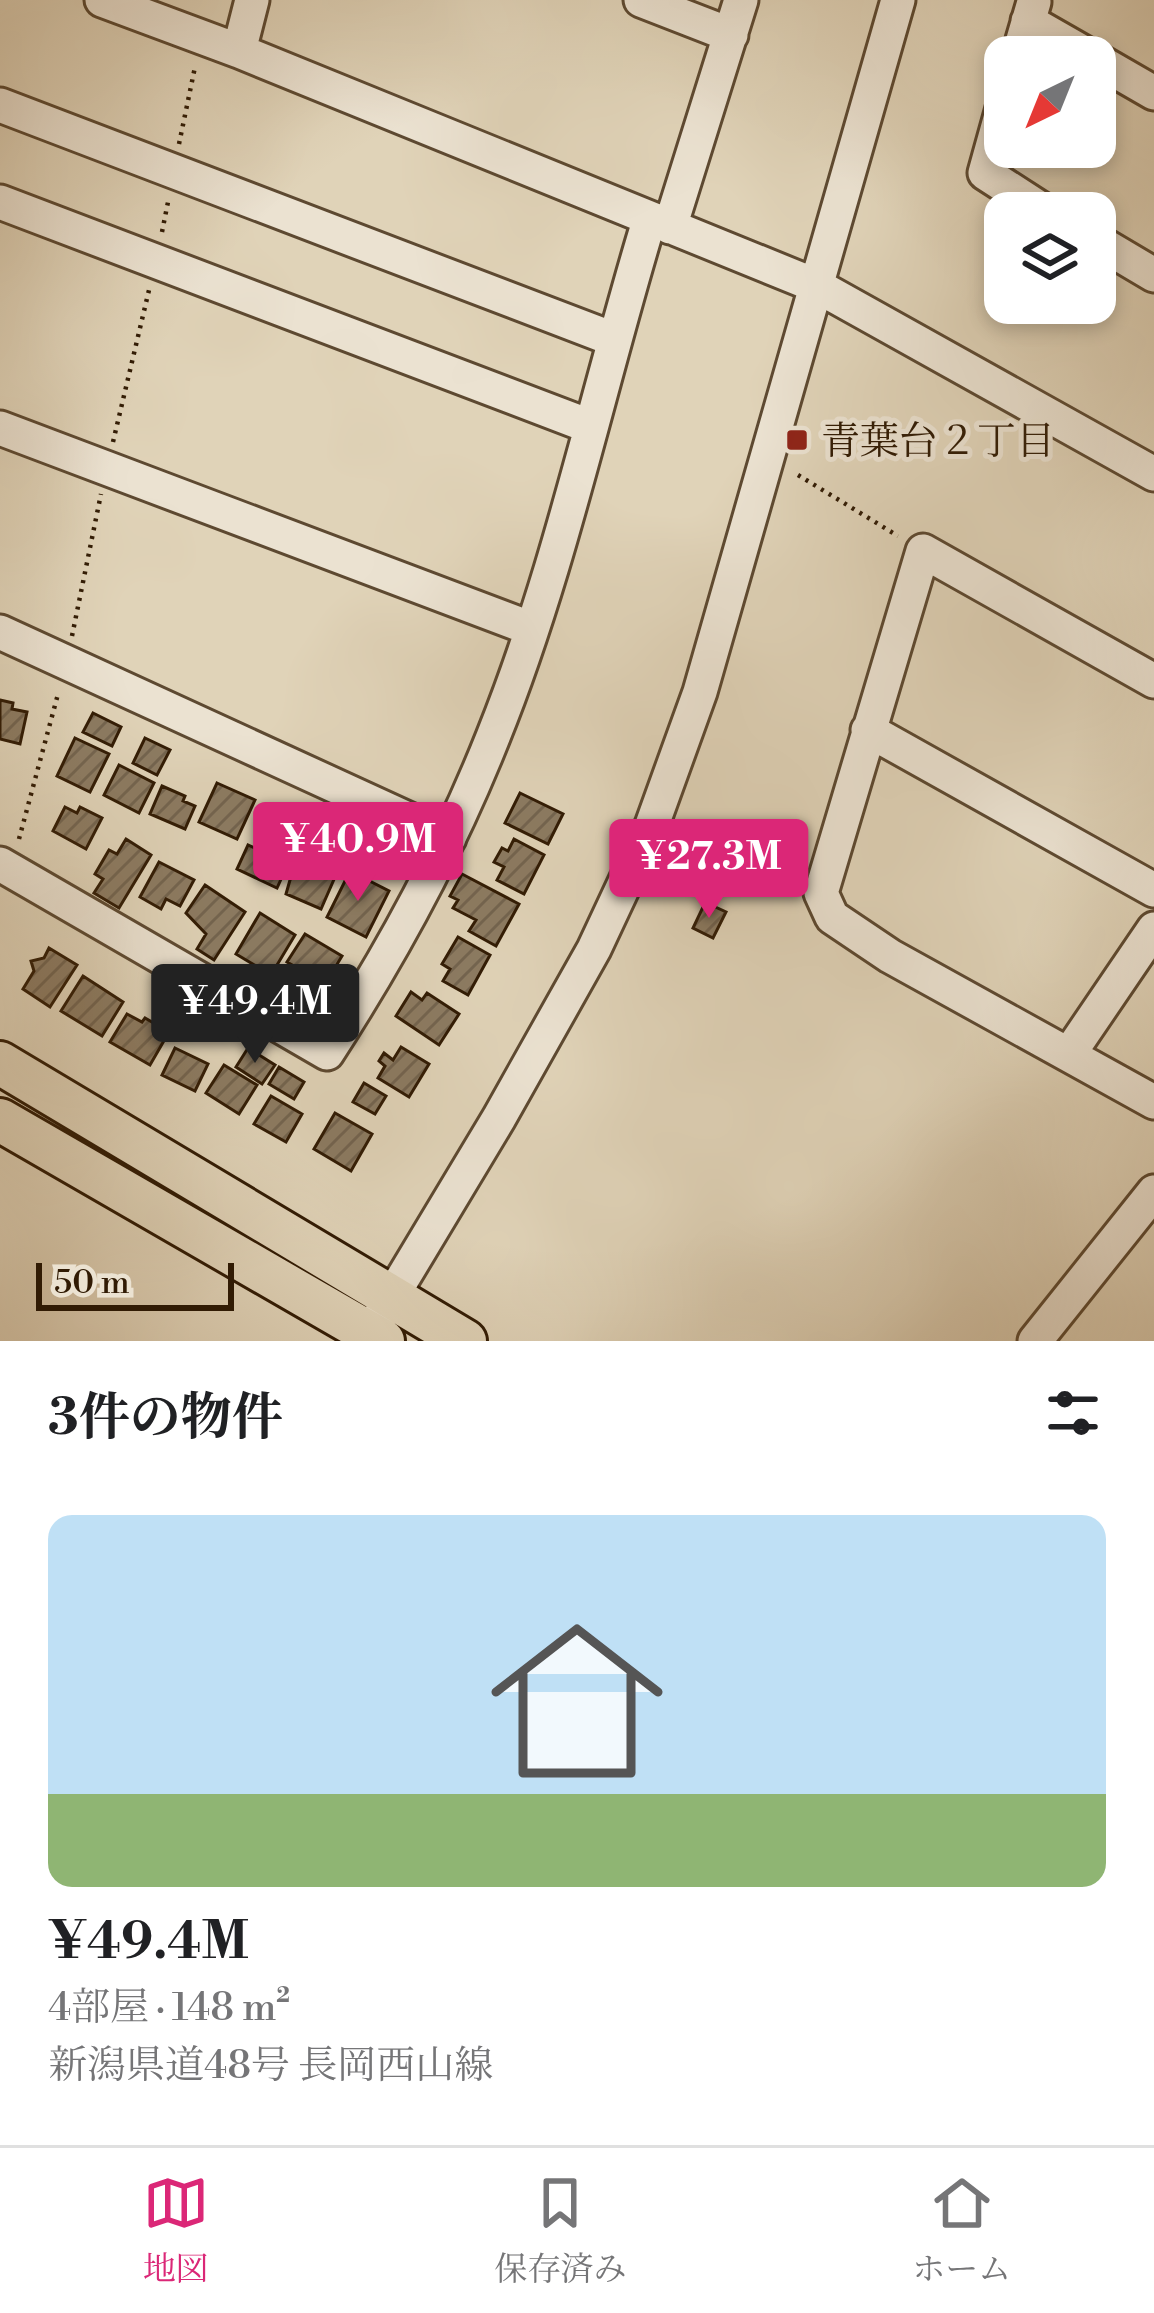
<!DOCTYPE html>
<html lang="ja">
<meta charset="utf-8">
<style>
body{margin:0;font-family:"Libre Bodoni","Noto Serif JP",serif;background:#f2f2f2;color:#202124;height:100vh;display:flex;flex-direction:column;font-size:45px;white-space:nowrap}
*{box-sizing:border-box;margin:0}
p{font-size:39px;color:#757577}
.icon{flex:none;width:66px;height:66px;fill:none;stroke:currentColor;stroke-width:2;stroke-linecap:round;stroke-linejoin:round}
.map{position:relative;height:1341px;overflow:hidden}
.side{display:flex;flex-direction:column;background:#fff;flex:1}
.side>*{flex:none}
.needle{width:78px;rotate:223deg}
.buttons{position:absolute;left:984px;top:36px;display:grid;gap:24px}
.buttons a{display:grid;place-items:center;width:132px;height:132px;border-radius:24px;background:#fff;box-shadow:0 6px 18px #0003;font-size:60px}
.scale{position:absolute;left:36px;bottom:30px;width:198px;box-sizing:border-box;padding-left:12px;border:6px solid #311b04;border-top:0;font-size:33px;line-height:42px;white-space:nowrap;color:#311b04;-webkit-text-stroke:9px #ebe2d1;paint-order:stroke}
.price{position:absolute;translate:-50% -102px;padding:0 27px;border-radius:12px;background:#db2777;color:#fff;font-size:39px;line-height:78px;filter:drop-shadow(0 3px 6px #0008)}
.price::after{content:'';position:absolute;left:50%;top:72px;width:36px;height:27px;margin-left:-18px;background:inherit;clip-path:polygon(0 0,100% 0,50% 100%)}
.price.active{background:#222;color:#fff}
ul{padding:0;list-style:none}
li{display:grid;align-content:center;gap:24px;height:636px;padding:0 48px}
li span{display:grid;place-items:center;height:372px;border-radius:24px;color:#555}
li>.icon{margin-inline-start:auto}
span .icon{width:216px;height:216px;fill:#fffc;stroke-width:1}
li b{font-size:51px}
h2{display:flex;justify-content:space-between;align-items:center;height:144px;padding:0 48px;font-size:51px}
.dock{display:flex;justify-content:space-around;align-items:center;height:168px;border-top:3px solid #e0e0e0;background:#fff;font-size:33px;color:#757577}
.dock a{display:grid;justify-items:center;gap:6px}
.dock .active{color:#db2777}
.map>svg:first-child{display:block}
</style>
<div class="map">
<svg width="1154" height="1341" viewBox="0 0 1154 1341">
<defs>
<pattern id="building-hatch" width="6" height="6" patternUnits="userSpaceOnUse" patternTransform="scale(3)"><rect width="6" height="6" fill="#8c7b62"/><path d="M-1 1l2-2M0 6l6-6M5 7l2-2" fill="none" stroke="#73644f"/></pattern>
</defs>
<rect width="100%" height="100%" fill="#e0d3b8"/>
<filter id="stains"><feTurbulence type="fractalNoise" baseFrequency=".00167" numOctaves="4"/><feColorMatrix values="0 0 0 0 .2 0 0 0 0 .09 0 0 0 0 .02 0 0 0 .5 -.17"/></filter>
<radialGradient id="worn" r=".72"><stop offset=".6" stop-color="#630" stop-opacity="0"/><stop offset="1" stop-color="#630" stop-opacity=".3"/></radialGradient>
<path fill="url(#building-hatch)" stroke="#311b04" stroke-width="3" d="M0,700L13,703L12,709L27,712L20,744L0,739Z
M93,713L121,727L112,746L83,732Z
M75,738L109,754L90,792L57,776Z
M145,738L170,750L157,775L133,763Z
M119,765L154,783L139,813L104,795Z
M217,783L255,800L237,839L199,822Z
M162,786L185,796L183,801L195,806L185,829L150,814Z
M520,793L563,814L548,844L505,823Z
M65,807L77,813L80,807L102,818L86,849L53,831Z
M274,820L302,833L277,888L237,869L248,845L261,851Z
M126,839L151,855L119,908L94,893L103,879L95,874L109,850L117,854Z
M514,839L544,855L524,894L497,880L504,867L494,862L502,848L508,851Z
M311,847L342,861L321,909L286,894L296,859L304,863Z
M159,862L194,880L180,906L166,899L161,909L140,897Z
M350,871L389,891L366,937L327,917Z
M462,874L519,904L496,946L469,931L476,920L453,908L458,900L450,896Z
M205,885L245,912L214,960L197,949L206,934L186,913Z
M711,905L726,912L713,938L693,928L703,907L709,910Z
M260,913L295,935L271,975L236,954Z
M305,934L342,956L325,984L287,962Z
M458,937L490,955L468,995L443,981L450,969L442,964Z
M49,948L77,965L50,1007L23,989L34,971L31,961L44,958Z
M83,976L123,1002L102,1036L61,1011Z
M282,977L300,987L289,1007L271,996Z
M411,992L422,1000L427,993L459,1014L439,1045L396,1016Z
M127,1014L142,1022L145,1018L169,1032L150,1065L110,1042Z
M401,1047L429,1064L409,1097L378,1078L385,1066L379,1061L384,1053L393,1060Z
M175,1048L208,1064L195,1091L162,1075Z
M248,1048L275,1065L262,1084L236,1067Z
M224,1065L257,1085L239,1114L206,1093Z
M279,1067L304,1082L294,1099L269,1084Z
M364,1083L386,1096L375,1114L353,1102Z
M271,1096L302,1114L286,1142L254,1124Z
M335,1113L372,1134L351,1171L314,1149Z"/>
<g fill="none" stroke-linecap="round" stroke-linejoin="round">
<defs>
<path id="minor" d="M102,0L239,51L817,286L1154,474
M641,0L731,35
M1028,21L1091,57
M239,51L252,0
M1018,57L1034,2
M1095,59L1154,93
M1005,101L985,173L1047,213
M0,105L613,339
M0,202L589,426
M670,227L741,0
M1095,240L1154,275
M0,428L532,629
M0,632L449,838
M1154,681L923,551L821,893L832,917L890,956L1154,1102
M868,730L1154,890
M0,864L327,1053C392,953 449,848 493,737C560,571 597,392 649,221
M1069,1054L1154,929
M365,1341L499,1118L594,949L652,825L700,692L898,0
M1035,1341L1154,1192"/>
<path id="major" d="M0,1063L465,1341
M0,1120L383,1341"/>
</defs>
<use href="#minor" stroke="#5d4931" stroke-width="39"/>
<use href="#major" stroke="#311b04" stroke-width="48"/>
<path stroke="#311b04" stroke-width="4.5" stroke-dasharray="3 6" stroke-linecap="butt" d="M179,144L195,67
M162,232L168,202
M113,442L149,290
M798,475L898,536
M72,636L101,494
M19,839L58,694"/>
<use href="#minor" stroke="#ebe2d1" stroke-width="33"/>
<use href="#major" stroke="#e0d3b8" stroke-width="42"/>
</g>
<rect fill="#8f2418" stroke="#ebe2d1" stroke-width="4.5" x="785" y="428" width="24" height="24" rx="6"/>
<g text-anchor="middle" stroke-width="10" stroke-linejoin="round" paint-order="stroke">
<g font-size="39" fill="#311b04" stroke="#ebe2d1" text-anchor="start">
<text x="821" y="454">青葉台２丁目</text>
</g>
</g>
<rect width="100%" height="100%" filter="url(#stains)"/>
<rect width="100%" height="100%" fill="url(#worn)"/>
</svg>
<div class="buttons">
<a><svg class="needle" viewBox="-14 -14 28 28"><path d="M0-13l5 13h-10z" fill="#e53935"/><path d="M0 13l5-13h-10z" fill="#757577"/></svg></a>
<a><svg class="icon" aria-label="layers" viewBox="0 0 24 24"><path d="M12 4l9 5-9 5-9-5zM3 14l9 5 9-5"/></svg></a>
</div>
<div class="scale">50 m</div>
<b class="price" style="left:358px;top:904px">¥40.9M</b>
<b class="price" style="left:709px;top:921px">¥27.3M</b>
<b class="price active" style="left:255px;top:1066px">¥49.4M</b>
</div>
<section class="side">
<h2>3件の物件<svg class="icon" aria-label="filters" viewBox="0 0 24 24"><path d="M4 7h16M4 17h16"/><circle cx="9" cy="7" r="2"/><circle cx="15" cy="17" r="2"/></svg></h2>
<ul>
<li><span style="background:linear-gradient(#bfe0f5 75%,#8fb573 0)"><svg class="icon" aria-label="home" viewBox="0 0 24 24"><path d="M3 11l9-7 9 7M6 9v11h12V9"/></svg></span><div><b>¥49.4M</b><p>4部屋 · 148 m²</p><p>新潟県道48号 長岡西山線</p></div></li>
</ul>
</section>
<nav class="dock">
<a class="active"><svg class="icon" aria-label="map" viewBox="0 0 24 24"><path d="M3 6l6-2 6 2 6-2v14l-6 2-6-2-6 2zM9 4v14M15 6v14"/></svg>地図</a>
<a><svg class="icon" aria-label="saved" viewBox="0 0 24 24"><path d="M7 4h10v16l-5-4-5 4z"/></svg>保存済み</a>
<a><svg class="icon" aria-label="home" viewBox="0 0 24 24"><path d="M3 11l9-7 9 7M6 9v11h12V9"/></svg>ホーム</a>
</nav>
